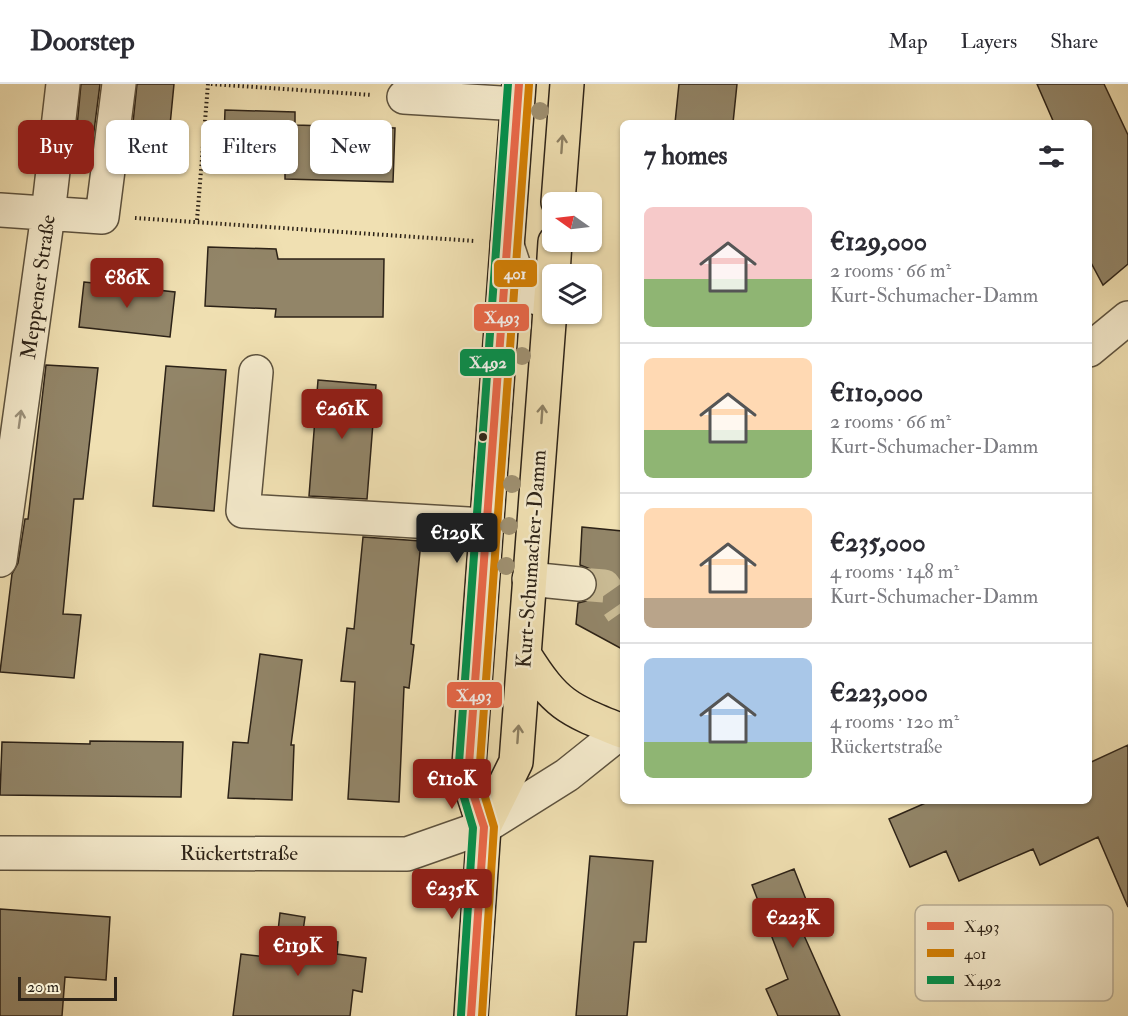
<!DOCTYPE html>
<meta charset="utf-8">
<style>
body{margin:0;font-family:"IM FELL Double Pica",serif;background:#f2f2f3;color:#2b2b33;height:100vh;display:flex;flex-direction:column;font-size:22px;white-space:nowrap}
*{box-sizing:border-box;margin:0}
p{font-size:20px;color:#7c7c81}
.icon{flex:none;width:33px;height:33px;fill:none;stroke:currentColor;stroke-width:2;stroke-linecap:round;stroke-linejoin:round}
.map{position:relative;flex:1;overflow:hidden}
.panel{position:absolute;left:620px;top:36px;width:472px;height:684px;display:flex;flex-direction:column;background:#fff;border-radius:9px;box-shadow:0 2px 4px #0004}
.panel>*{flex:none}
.banner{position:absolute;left:18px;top:36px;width:512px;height:54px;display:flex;gap:12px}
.needle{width:39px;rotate:284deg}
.fabs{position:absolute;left:542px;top:108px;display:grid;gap:12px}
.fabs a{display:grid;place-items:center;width:60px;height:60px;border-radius:9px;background:#fff;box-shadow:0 2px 4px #0004;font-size:30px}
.scale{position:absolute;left:18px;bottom:15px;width:99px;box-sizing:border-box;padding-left:6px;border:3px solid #2c2217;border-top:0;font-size:16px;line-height:21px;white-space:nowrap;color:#2c2217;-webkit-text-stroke:4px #f5ebcd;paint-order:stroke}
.price{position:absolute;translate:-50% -51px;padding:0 14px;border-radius:6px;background:#8f2418;color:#fff;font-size:20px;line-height:39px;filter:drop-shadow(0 2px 3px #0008)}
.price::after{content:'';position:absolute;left:50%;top:36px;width:18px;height:14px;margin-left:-9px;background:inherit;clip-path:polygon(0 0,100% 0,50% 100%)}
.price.active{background:#222;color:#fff}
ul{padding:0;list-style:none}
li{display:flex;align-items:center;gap:18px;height:150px;padding:0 24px}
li+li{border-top:2px solid #e1e1e2}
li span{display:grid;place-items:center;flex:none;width:168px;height:120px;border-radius:9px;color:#555}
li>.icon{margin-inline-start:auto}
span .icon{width:72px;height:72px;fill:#fffc;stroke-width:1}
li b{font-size:26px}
h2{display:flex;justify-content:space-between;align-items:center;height:72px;padding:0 24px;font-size:26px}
.tag{padding:0 21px;border-radius:9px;background:#fff;box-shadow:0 2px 4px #0004;font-size:21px;line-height:54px}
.tag.active{background:#8f2418;color:#fff}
header{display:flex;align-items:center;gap:36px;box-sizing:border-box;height:84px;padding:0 30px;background:#fff;border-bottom:2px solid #e1e1e2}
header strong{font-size:28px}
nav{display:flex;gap:33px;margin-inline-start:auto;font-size:21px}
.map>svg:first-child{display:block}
</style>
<header>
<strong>Doorstep</strong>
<nav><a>Map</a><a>Layers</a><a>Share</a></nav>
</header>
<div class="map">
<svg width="1128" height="932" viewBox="0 0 1128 932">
<rect width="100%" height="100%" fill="#f0e0b2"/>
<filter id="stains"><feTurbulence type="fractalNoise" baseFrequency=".00333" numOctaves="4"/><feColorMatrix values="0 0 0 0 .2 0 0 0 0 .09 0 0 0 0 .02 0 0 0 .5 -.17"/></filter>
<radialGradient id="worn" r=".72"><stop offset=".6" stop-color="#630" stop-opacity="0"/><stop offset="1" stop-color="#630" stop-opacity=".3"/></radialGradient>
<path fill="#928568" stroke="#2c2217" stroke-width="1.5" d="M81,0H100L93,55L76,53Z
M137,0H174L168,62L131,58Z
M679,0H737L733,39H675Z
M1037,0H1104L1128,51V180L1103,201L1089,175V39H1054Z
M225,26L295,28V41L395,44L393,98L285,95V85L223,83Z
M208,163L276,165L278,175H384L383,233H275L276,225L205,222Z
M84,198L175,208L170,253L79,243Z
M46,281L98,284L83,415H74L63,530L81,531L74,594L0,588L12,490L18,479L25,435H28Z
M166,282L226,286L214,427L153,422Z
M318,296L376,301L367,415L309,412Z
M582,443L622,447V565L576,540L578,519L586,517L594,511L598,501L596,492L590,485L580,481Z
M363,453L421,457L411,560L414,561L409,604L404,603L399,718L348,715L355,598L341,597L347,544L354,545Z
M260,570L302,576L291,661H294L292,716L228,714L233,658L248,659Z
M90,657L183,658L181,713L0,711L2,658L90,660Z
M1128,661V823L1098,753L1040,781L1033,765L959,797L946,767L910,783L889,735L930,717H1089V679Z
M590,772L653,777L646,858H634L627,932H576Z
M794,785L816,841L802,847L840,932H778L766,905L788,895L752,801Z
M0,825L110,833L106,896L65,893L62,932H0Z
M280,829L305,833L302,854L338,858L337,870L366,874L362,908L353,906L350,932H233L241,870L275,874Z"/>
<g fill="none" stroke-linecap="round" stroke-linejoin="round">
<path stroke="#c9ba93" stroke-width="33" stroke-dasharray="33 16" stroke-linecap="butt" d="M579,500L604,502L622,528"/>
<defs>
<path id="minor" d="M404,13L517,20
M0,126L102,133L119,0
M507,161L523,210L551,218
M1089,266L1128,234
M256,288L243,427L485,441
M0,476L48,130L63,0
M529,495L579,500
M0,769L407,770L484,743L567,691L622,647"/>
<path id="major" d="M558,118L567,0
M553,190L555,158
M524,570C556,621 567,625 622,647
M484,743L468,694L519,0
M471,932L484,743L516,678L552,199"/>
</defs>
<use href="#minor" stroke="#5d523e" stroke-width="36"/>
<use href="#major" stroke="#2c2217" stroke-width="36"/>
<path stroke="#2c2217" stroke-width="4" stroke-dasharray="1.5 3" stroke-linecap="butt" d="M211,0L372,11
M135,134L475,157
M197,136L208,0"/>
<use href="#minor" stroke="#f5ebcd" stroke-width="33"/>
<use href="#major" stroke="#f0e0b2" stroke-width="33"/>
<defs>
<path id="bus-1" d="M471,932L484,743L468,694L519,0"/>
<path id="bus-2" d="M482,932L494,743L479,693L529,1"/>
<path id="bus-3" d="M461,931L473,744L458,693L508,0"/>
</defs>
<use href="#bus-1" stroke="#f5ebcd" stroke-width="12"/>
<use href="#bus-2" stroke="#f5ebcd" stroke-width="12"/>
<use href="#bus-3" stroke="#f5ebcd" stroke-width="12"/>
<use href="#bus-1" stroke="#ed6849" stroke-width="8"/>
<use href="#bus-2" stroke="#d58003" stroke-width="8"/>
<use href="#bus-3" stroke="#00924d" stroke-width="8"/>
</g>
<g fill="#9f9172">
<circle cx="540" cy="27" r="9"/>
<circle cx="522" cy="272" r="9"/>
<circle cx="512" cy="400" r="9"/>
<circle cx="509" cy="442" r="9"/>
<circle cx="506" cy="482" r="9"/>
</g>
<defs><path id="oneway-shaft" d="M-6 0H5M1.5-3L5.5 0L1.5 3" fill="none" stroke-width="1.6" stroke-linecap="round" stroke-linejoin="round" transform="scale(1.5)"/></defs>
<g stroke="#8e8164">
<use href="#oneway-shaft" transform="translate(562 60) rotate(-86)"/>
<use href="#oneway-shaft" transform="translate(542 330) rotate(-86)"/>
<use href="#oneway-shaft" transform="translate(518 650) rotate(-86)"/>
</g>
<use stroke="#9b917b" href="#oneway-shaft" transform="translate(20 335) rotate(-82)"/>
<circle fill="#2c2217" stroke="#f5ebcd" stroke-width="2" cx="483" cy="353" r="5"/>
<g text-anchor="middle" stroke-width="5" stroke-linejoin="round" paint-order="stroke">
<g font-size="21" fill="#2c2217" stroke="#f5ebcd">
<text transform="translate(38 203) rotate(-82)" y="7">Meppener Straße</text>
<text transform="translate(531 475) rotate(-86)" y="7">Kurt-Schumacher-Damm</text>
<text x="239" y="776">Rückertstraße</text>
</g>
</g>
<rect x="915" y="821" width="198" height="96" rx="9" fill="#f5ebcd" stroke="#b9af96" stroke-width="1.5"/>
<rect x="927" y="838" width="27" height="8" fill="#ed6849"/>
<rect x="927" y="865" width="27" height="8" fill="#d58003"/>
<rect x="927" y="892" width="27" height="8" fill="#00924d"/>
<g font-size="16" fill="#2c2217">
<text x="964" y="848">X493</text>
<text x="964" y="875">401</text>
<text x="964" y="902">X492</text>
</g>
<g stroke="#f5ebcd" stroke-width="2">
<rect x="493" y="175" width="45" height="29" rx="6" fill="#d58003"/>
<rect x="473" y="219" width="57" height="29" rx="6" fill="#ed6849"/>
<rect x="459" y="264" width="57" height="29" rx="6" fill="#00924d"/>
<rect x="446" y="597" width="57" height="28" rx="6" fill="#ed6849"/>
</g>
<g font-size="16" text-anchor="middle" font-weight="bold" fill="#fff">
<text x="515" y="195">401</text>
<text x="502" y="239">X493</text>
<text x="488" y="284">X492</text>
<text x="474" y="617">X493</text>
</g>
<rect width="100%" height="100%" filter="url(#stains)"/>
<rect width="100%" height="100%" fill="url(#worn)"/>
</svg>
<div class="fabs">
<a><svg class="needle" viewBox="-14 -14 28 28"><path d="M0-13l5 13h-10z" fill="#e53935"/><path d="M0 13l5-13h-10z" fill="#7c7c81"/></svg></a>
<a><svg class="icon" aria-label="layers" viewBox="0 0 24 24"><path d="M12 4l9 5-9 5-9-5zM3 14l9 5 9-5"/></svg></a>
</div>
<div class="scale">20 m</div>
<b class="price" style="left:127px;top:225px">€86K</b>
<b class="price" style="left:342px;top:356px">€261K</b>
<b class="price active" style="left:457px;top:480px">€129K</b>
<b class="price" style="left:452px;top:726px">€110K</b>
<b class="price" style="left:452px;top:836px">€235K</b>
<b class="price" style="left:793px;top:865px">€223K</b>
<b class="price" style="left:298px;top:893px">€119K</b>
<div class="banner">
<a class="tag active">Buy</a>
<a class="tag">Rent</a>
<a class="tag">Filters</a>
<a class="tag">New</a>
</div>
<section class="panel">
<h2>7 homes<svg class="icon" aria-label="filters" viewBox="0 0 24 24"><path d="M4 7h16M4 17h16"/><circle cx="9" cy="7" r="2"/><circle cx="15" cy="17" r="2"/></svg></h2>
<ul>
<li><span style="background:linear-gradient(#f6c9c9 60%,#8fb573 0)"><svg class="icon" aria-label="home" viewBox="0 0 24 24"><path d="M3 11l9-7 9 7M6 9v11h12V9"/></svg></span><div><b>€129,000</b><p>2 rooms · 66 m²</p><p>Kurt-Schumacher-Damm</p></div></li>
<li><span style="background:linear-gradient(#ffd9b3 60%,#8fb573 0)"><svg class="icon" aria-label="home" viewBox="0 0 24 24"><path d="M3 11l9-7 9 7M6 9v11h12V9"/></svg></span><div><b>€110,000</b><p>2 rooms · 66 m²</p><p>Kurt-Schumacher-Damm</p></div></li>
<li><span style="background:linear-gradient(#ffd9b3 75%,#b9a48a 0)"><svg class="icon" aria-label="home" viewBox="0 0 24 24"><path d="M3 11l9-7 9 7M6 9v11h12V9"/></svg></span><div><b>€235,000</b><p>4 rooms · 148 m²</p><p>Kurt-Schumacher-Damm</p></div></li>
<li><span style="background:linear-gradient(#a9c7e8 70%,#8fb573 0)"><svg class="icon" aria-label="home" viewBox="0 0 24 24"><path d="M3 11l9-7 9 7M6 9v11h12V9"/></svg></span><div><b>€223,000</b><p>4 rooms · 120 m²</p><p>Rückertstraße</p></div></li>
</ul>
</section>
</div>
